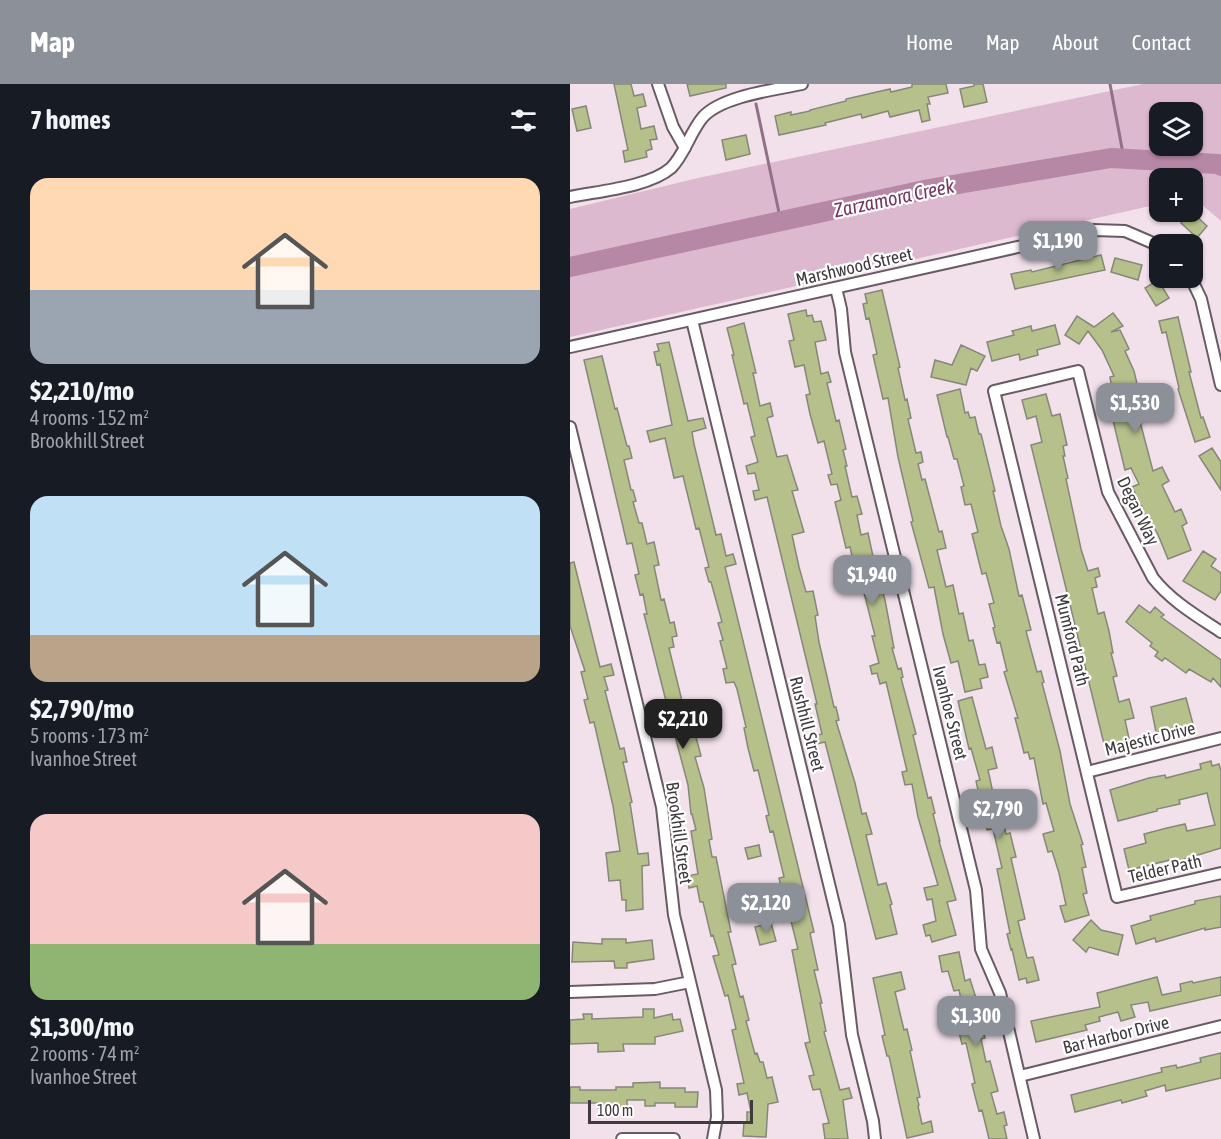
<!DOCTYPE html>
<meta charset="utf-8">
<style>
body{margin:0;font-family:"Asap Condensed",sans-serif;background:#20242c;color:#f1f3f6;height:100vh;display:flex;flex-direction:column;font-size:22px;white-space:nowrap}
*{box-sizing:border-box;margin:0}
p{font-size:20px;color:#9ea1a6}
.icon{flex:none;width:33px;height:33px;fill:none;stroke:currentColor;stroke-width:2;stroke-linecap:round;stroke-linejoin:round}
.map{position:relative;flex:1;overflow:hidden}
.details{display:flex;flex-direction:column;background:#171b24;width:570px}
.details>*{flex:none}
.buttons{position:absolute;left:579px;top:18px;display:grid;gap:12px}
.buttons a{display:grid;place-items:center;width:54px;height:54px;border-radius:12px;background:#171b24;box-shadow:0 2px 4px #0004;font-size:30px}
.scale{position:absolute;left:18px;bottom:15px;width:165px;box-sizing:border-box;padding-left:6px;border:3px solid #403a3e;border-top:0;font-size:16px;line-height:21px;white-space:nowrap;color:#403a3e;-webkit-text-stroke:4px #fff;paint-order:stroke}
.price{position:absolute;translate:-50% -51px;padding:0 14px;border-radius:12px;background:#8c9099;color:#fff;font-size:20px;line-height:39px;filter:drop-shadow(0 2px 3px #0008)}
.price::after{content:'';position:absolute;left:50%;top:36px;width:18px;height:14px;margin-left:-9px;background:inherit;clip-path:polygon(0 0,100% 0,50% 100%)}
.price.selected{background:#222;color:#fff}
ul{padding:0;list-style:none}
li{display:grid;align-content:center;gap:12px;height:318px;padding:0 30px}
li span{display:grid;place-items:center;height:186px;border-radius:18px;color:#555}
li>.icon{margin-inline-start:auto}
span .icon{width:108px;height:108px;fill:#fffc;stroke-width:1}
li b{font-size:26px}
h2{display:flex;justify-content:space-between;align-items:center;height:72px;padding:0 30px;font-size:26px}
header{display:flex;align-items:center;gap:36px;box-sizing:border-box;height:84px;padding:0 30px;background:#8c9099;color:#fff}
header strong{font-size:28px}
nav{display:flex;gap:33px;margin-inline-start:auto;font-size:21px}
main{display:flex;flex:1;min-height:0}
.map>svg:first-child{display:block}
</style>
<header>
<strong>Map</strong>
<nav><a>Home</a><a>Map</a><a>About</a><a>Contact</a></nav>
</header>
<main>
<section class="details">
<h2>7 homes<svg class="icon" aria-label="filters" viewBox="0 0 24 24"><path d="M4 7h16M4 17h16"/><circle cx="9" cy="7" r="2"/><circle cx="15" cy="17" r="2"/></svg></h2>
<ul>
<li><span style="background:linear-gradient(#ffd9b3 60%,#9aa5b1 0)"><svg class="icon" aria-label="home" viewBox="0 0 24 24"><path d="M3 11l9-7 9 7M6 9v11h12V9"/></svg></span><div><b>$2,210/mo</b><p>4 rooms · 152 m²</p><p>Brookhill Street</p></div></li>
<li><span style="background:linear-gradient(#bfe0f5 75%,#b9a48a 0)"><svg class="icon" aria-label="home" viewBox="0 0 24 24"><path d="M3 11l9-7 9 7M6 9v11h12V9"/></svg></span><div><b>$2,790/mo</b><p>5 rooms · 173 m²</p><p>Ivanhoe Street</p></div></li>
<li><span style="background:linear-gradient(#f6c9c9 70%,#8fb573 0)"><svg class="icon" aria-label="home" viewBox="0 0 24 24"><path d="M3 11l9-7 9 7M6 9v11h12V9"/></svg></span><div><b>$1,300/mo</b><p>2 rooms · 74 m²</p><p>Ivanhoe Street</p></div></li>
</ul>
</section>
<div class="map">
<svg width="651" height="1055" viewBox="0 0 651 1055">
<rect width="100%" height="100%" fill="#f2e1eb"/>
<path fill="#dcb9cf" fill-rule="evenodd" d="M573,0H651V137L623,113L622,94H590L589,120L0,253V125L128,94ZM590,28H622V62H590Z"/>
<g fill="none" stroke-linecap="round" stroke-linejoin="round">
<path stroke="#937087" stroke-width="3" d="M540,0L554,75
M186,20L211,138"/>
<path stroke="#b787a6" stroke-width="20" d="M0,183L359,105L541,74L648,80L651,82"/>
</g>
<path fill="#b6c08b" stroke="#858879" stroke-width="1.5" d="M44,0H61L64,12L73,10L76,22L67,24L71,45L84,42L87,55L80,56L82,65L76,67L77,73L55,78L53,67L58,66Z
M117,0H156V4L120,12Z
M342,0H376L378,9L358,13L360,20H357L360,36L352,38L349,26L320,33L318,27L292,34L291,30L255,39L256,41L209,51L205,32L221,28V31L240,27V26L276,17V15L320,5L321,8L342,3Z
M404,0H413L417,18L394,23L390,5L404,2Z
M16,22L21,44L7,47L2,25Z
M176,51L180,70L156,76L152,56Z
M622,128L637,142L627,154L611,139Z
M531,171L535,186L445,205L441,190L461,186L462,188Z
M545,174L572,181L568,196L541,188Z
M588,196L599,214L586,222L575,204Z
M312,206L330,283L328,284L335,316L337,315L341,334L338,335L346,369L351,368L353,378L348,380L352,396L355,395L369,448L372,447L376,464L367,466L376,503L383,501L389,530L393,529L399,557L403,556L409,581L415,580L418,593L410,595L412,604L395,608L388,577L381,579L373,550L364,503L359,504L341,438L343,437L328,373L318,314L313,315L303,271L307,270L299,234L296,235L293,220L297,219L295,210Z
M236,226L237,232L242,231L244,238L251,237L256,256L245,258L251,290L258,288L261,298L257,299L266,337L269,336L276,365L273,366L277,382H275L282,413L287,412L292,430L287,431L291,451L298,449L310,505H312L315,516L324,564H322L328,585L331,584L333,593L331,594L346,650L343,651L358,714L361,713L365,729L363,730L370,757H369L386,816L377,818L386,851L362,858L360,851L356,852L353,841L366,837L362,815L357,816L354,804L368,801L348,733L342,700L335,701L332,688L337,687L316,598L310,600L307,589L302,590L300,582L309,579L302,552H305L290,493L287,494L280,463L276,464L265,418L271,416L267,400L261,401L258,391L262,390L254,357L248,359L240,330L236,311L240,310L234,281L225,283L219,257L224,256L218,230Z
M543,229L553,242L541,248L550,246L559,265L555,267L564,287L574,329L568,330L583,387L592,383L599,397L592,401L605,428L611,425L617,439L612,442L621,466L598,475L589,453L579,433L577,434L562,403L569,400L561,384L555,386L540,324L545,323L540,293L544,292L532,266L518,247L509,260L495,251L507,232L524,243Z
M608,233L621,288H619L631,334L633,333L640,353L625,358L608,305L609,304L596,248L592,249L589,237Z
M174,239L186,289H183L190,322L200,319L203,332L197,334L207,373L217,371L225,397L228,406L222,407L234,448L222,451L229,483L236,508L243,507L248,531L245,532L249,558L264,623H266L269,636L266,637L285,699L292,730L296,729L302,750L296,751L308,801L316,799L322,820L320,821L327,850L306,855L255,658L246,660L244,652L252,650L245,620H247L197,413L185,416L183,407L189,406L185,389L178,390L176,382L188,378L181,353L185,352L177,319L174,320L162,271H164L157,244Z
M485,241L490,260L467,266L468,271L450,276L449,270L422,277L417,258L444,251L442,247L461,242L462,247Z
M99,258L118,337L133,334L136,344L122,348L124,360L146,451L151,450L156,472L163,470L166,480L155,483L244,848L240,849L248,886H244L252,919H250L256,947L254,948L270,1006L279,1004L282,1014L273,1016L278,1055H255L253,1040L259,1039L250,1005L243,1006L239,992L244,991L235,959L240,958L222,866L228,865L221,837L227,835L218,806L212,807L209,794L214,793L203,747L200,748L196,732L199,731L188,686L184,687L178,664L174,644L176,643L167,605L164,598L156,599L153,585L157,584L150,557L153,556L148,539L152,538L141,498H139L135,484L139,483L129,444L126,445L113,392L104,394L95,354L80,358L77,347L102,341L90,280L87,281L84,268L89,267L87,260Z
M391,261L415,272L407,287L401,284L396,301L361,293L365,276L382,281Z
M32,272L45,325L47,324L57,362H59L62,374L54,376L61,406H63L66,417L63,418L69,439H72L77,460L84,458L89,481L84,482L91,516L94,515L100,539L104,538L107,552L102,553L104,563L99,564L113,621L116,620L124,653H126L131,672L125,673L134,704L142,755L139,756L142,773H146L161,848H158L166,880L162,881L170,913L173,912L179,936L176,937L185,970L187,969L190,978H193L197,994L202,993L208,1018L198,1020L196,1053L173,1052L174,1038H177V1028H181L177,1009L169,1011L167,1000L174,999L162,946L166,945L158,911L155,912L143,872L149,871L143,851L141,852L133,818H130L127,802L119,804L117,792L128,790L121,747L126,746L122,730H121L118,701L101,637L105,636L101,620L97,621L74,530H77L73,510L70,511L65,491L69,490L62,459L57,460L14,276Z
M390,305L395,329L398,328L400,334L405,333L409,350H411L425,407H423L431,442L439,465L449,512L452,511L461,546L456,547L467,588L471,587L474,598L472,599L490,667L500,720L513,760L511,761L516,783L512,784L517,809L513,810L519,831L495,838L490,822L496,821L489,789L482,767L478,768L473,750L484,747L476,719L473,720L464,674L460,675L458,668L454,669L450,653L445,634H448L434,588L437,587L430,558L427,559L423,544L425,543L419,520L424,519L416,489L412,490L402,450L408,448L401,420L395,421L391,403L394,402L387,375H384L378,353H377L367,311Z
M476,310L482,332L490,330L497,361L493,362L495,372H493L498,394L496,395L511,465L518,487L528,484L530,492L525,494L527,503L522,504L528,530L534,528L539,547L543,569H541L547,592L543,593L549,618L559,615L564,634L555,636L560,659L535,664L461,361L472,358L466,332L457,335L452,316Z
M642,364L651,378V406L629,372Z
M633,467L646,475L641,482L651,489V507L645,516L613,497Z
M4,478L30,583L41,580L44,591L34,593L38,606L35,607L50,665L54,664L57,678H53L62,718L60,719L68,770L78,769L79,781L72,782L73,825L56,827V816H52L50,796L39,797L36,769L50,767L43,722L24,638L20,639L14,616L18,615L11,588L15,587L0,542V479Z
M569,521L580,529L585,523L594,531L591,533L651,576V603L643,594L641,598L619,585L616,589L595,574L592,577L585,572L588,568L580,562L582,559L556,538Z
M402,613L416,665L422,663L427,684L418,686L427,727L430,726L436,750L440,749L446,773L441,774L455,835L448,837L457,874L463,873L469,896L457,899L456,894L449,896L442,865L441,866L437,850L440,849L427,785L432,784L423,745L417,746L406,697L410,696L401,664L399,665L388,617Z
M616,614L623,640L586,648L581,623Z
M641,677L642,682L649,680L651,687V764L605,778L604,775L559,786L554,765L576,759L574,750L597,744L615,740L617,747L645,741L640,722L637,709L609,716L610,720L587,725V727L548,737L540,706L579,694L595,691L596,694L631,685L630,680Z
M189,761L191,772L178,775L175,764Z
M651,812V843L635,846V844L586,858L585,854L566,860L561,842L581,836L580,832L625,820V817Z
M521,836L531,846L553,851L548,871L519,863L516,868L503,856Z
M201,839L206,857L190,861L185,843Z
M32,855H56V859L82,856L84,875L57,879V884H45L44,877L2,878L3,858L32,860Z
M389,868L395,897L400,895L405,911L415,954L411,955L416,978L420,977L428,1007L421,1009L427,1030L434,1028L437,1041L434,1042L437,1055H419L412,1026L409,1027L405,1012L402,1000L405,999L396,959L392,960L386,937L396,935L391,915L389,906L384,907L378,887L372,888L369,872Z
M331,888L335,905L325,908L334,946L337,945L342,966L340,967L350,1013L347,1014L349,1021L348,1022L352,1040L361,1037L363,1048L337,1054L319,972H317L312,952L315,951L303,894Z
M587,893L592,911L611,907L610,900L622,897L623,899L651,893V911L580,927L578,918L561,921L565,933L551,937L548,928L529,933L530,937L515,941L517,946L466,958L461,937L530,923L527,909Z
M73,925H84V934L102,930L103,936L110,935L113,947L85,953V960H53L54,967L28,968V959L0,960V936L14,935L13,930H22V935L73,933Z
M651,969V994L596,1007L595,1001L575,1007L577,1012L552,1019L551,1016L505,1028L501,1011L592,988L591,984L606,981L607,984L631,978L630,974Z
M90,998V1004H115V1008H128L127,1023H105V1019H85V1022H75V1016H57V1023L28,1024V1019H0V1003H10V1006H46V1003H63V999Z"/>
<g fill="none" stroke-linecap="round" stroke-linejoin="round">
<defs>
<path id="minor" d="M88,0L103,43L115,64
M0,113C29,107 79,103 101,84C115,70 120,48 133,33C152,12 204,6 232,0
M621,194L631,215L651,301
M266,204L271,225L275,268L406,806L411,865L430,909L464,1055
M122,236L269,841L282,951L303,1037L305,1055
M0,263L524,146L555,147L590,162
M0,343L92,723L104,831L146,1006L147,1033L143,1055
M651,548C627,532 601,517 583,494L538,408L508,287L424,307L547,813L651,789
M517,688L651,654
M0,908L85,905L120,898
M450,992L651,942
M52,1055H104"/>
</defs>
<use href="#minor" stroke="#695b64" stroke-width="14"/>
<use href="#minor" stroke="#fff" stroke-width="10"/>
</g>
<g text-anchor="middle" stroke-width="4.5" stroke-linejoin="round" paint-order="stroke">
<g font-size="18" fill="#403a3e" stroke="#fff">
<text transform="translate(284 183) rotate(-13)" y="6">Marshwood Street</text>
<text transform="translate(568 427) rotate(64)" y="6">Degan Way</text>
<text transform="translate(502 556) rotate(76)" y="6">Mumford Path</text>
<text transform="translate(380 629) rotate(76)" y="6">Ivanhoe Street</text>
<text transform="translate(237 640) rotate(76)" y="6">Rushhill Street</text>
<text transform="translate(580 655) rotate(-14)" y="6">Majestic Drive</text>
<text transform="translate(109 749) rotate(82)" y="6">Brookhill Street</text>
<text transform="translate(595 785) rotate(-13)" y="6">Telder Path</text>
<text transform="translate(546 951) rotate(-14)" y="6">Bar Harbor Drive</text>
</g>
<g font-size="20" font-style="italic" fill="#753862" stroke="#fff">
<text transform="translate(324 114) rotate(-12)" y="7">Zarzamora Creek</text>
</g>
</g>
</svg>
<div class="buttons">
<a><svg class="icon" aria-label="layers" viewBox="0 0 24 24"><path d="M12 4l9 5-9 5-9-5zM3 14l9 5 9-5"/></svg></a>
<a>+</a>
<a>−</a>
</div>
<div class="scale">100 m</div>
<b class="price" style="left:488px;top:188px">$1,190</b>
<b class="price" style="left:565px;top:350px">$1,530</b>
<b class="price" style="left:302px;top:522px">$1,940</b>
<b class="price selected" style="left:113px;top:666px">$2,210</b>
<b class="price" style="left:428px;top:756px">$2,790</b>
<b class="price" style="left:196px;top:850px">$2,120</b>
<b class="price" style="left:406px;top:963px">$1,300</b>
</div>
</main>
